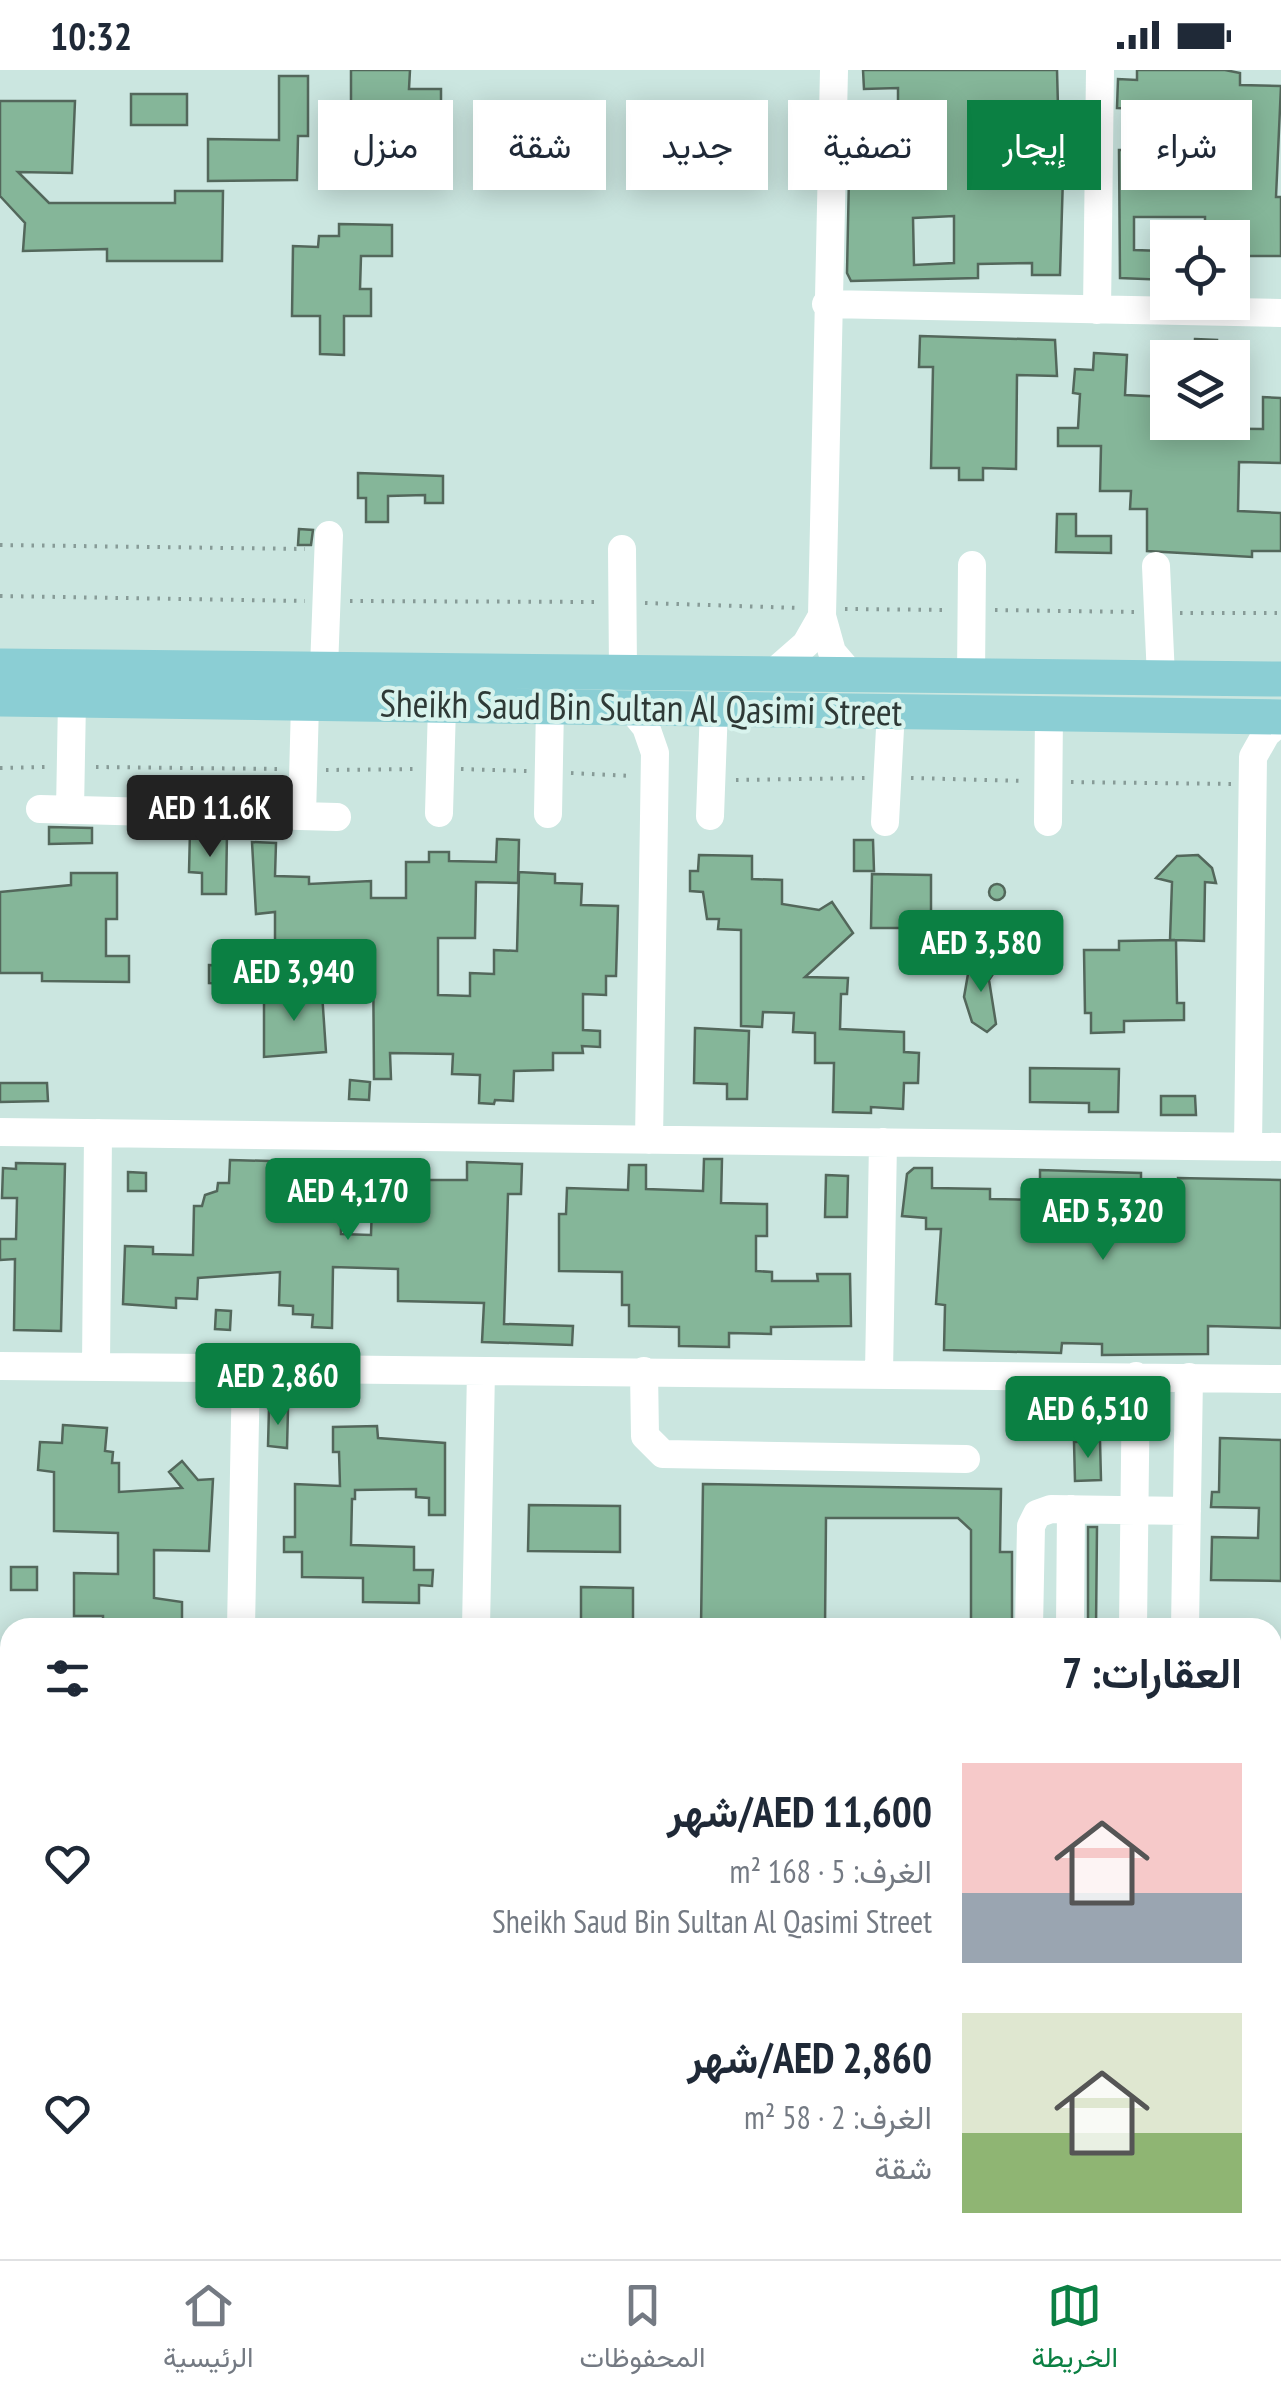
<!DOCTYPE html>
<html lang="ar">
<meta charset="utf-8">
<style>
body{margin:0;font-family:"PT Sans Narrow",Vazirmatn,sans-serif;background:#f6f6f7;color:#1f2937;direction:rtl;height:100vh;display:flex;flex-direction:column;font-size:38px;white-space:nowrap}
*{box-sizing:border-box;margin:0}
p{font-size:32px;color:#747a83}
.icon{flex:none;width:55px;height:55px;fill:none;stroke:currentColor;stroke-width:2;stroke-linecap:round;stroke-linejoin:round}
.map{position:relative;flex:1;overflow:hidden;direction:ltr}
.side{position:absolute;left:0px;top:1548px;width:1282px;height:642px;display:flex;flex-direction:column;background:#fff;border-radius:30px 30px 0 0;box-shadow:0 5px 25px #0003;direction:rtl}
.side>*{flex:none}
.hud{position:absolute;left:30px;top:30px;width:1222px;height:90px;direction:rtl;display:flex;gap:20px}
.buttons{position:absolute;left:1150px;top:150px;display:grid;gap:20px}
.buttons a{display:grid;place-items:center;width:100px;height:100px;border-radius:0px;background:#fff;box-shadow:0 5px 25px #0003;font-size:50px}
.price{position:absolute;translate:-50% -85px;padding:0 22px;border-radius:10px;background:#0b8043;color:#fff;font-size:32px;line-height:65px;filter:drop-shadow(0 2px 5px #0008)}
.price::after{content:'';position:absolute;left:50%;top:60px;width:30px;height:22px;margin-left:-15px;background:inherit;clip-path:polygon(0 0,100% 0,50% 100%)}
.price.on{background:#222;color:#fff}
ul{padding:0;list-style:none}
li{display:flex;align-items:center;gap:30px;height:250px;padding:0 40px}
li span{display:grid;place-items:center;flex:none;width:280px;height:200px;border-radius:0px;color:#555}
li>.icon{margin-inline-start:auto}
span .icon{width:120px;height:120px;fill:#fffc;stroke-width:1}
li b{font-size:42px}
h2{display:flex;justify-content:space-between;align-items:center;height:120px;padding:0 40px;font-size:42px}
.chip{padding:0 35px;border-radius:0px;background:#fff;box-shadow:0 5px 25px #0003;font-size:35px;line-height:90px}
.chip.on{background:#0b8043;color:#fff}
.status{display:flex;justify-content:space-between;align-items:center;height:70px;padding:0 50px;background:#fff;direction:ltr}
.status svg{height:28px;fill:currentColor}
.tab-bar{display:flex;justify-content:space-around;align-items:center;height:140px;border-top:2px solid #e0e1e3;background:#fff;font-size:28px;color:#747a83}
.tab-bar a{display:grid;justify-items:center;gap:5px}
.tab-bar .on{color:#0b8043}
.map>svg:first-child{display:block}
</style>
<div class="status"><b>10:32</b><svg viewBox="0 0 49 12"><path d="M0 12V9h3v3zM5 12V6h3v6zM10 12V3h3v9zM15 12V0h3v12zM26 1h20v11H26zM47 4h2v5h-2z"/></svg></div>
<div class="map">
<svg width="1281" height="2189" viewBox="0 0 1281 2189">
<rect width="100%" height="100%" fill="#cbe6e0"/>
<path fill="#85b699" stroke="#53675b" stroke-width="2.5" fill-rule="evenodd" d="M351,0H410L409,19H441V105L380,104L379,82L351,83Z
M863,0H1057L1059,74H1064L1060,205H1032V193L978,194V208L851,211L847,203L850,58H898V18L864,19ZM954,146V193L914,195L913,148Z
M1137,0H1225L1240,3V15L1281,16L1276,127H1281V186H1240L1241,177H1232V168H1205V147H1134V180L1163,181L1168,210L1120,208L1119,80H1146V39L1117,38L1118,9L1137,10Z
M279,6H308V66H298L297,110L208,111V69L279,70Z
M131,24H187V55H131Z
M0,31H75L72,103L18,102L49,133H175V121H223L222,191H107V179L23,181L25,153L0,126Z
M339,154L392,155V186H361L360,219H371V246H344V285L320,284V246H292L293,176L318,177L319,166H339Z
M920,266L1055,270L1057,306L1017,305L1016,399L983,398V410H959V398H931L933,297H919Z
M1195,269L1217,270L1216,288H1194Z
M1094,283L1127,285L1125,325L1168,327V358L1263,359V327L1281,328V393L1239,392L1238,441L1281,443V481H1252V487L1147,481V439H1130L1131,421H1100L1101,376H1058V358H1078L1080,324L1073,323L1075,299L1093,300Z
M358,403L443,406V433H425V425L388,426V452H366V428H358Z
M1057,444H1076V466H1111V483L1056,482Z
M299,459L313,460L311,475H298Z
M49,757L92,758V773L49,774Z
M190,761L227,762L226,824H202V803L189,802Z
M497,769L519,770L518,813L476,812L475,868H438V925L470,926V903L494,904V880L517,881L519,802L555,804V813L582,814L581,835L618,836L616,906H606V925L583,924V960L600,961V977L582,976L583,983H553V1000L514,1001L513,1031L495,1030L494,1034L479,1033L480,1005L452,1004L453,984L390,983L391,1009H374L373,875L329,874V880H299V893L275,892V842L256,844L252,772L276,773L275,806L309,807V814L371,811V828H406V792H429V782H449V791L496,792Z
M854,770H873L874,801H854Z
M699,785L752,786V809L782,810V834L819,840L832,832L853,863L805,907L848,908L847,924H841L840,959L904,962V982L919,983L918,1013H904L903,1039L871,1037V1043L833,1042L834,993H815V963L793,962L794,943L763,942L762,957L741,956V860L718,859L719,849H707L703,822L690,821V801H698Z
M1198,785L1212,798L1216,813L1205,812L1204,871L1176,870L1177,933H1184V950L1124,951V962L1091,963V943H1085L1084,880H1119V871L1175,870H1170L1172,812L1156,808L1177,786Z
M71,803H117V849H106V886H129V912L42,911V903H0V822L71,815Z
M872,804L931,805V858H871Z
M989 822a8 8 0 1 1 16 0a8 8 0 1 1-16 0Z
M983,883L995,901L989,910L996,954L987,962L972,952L964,927L968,904Z
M209,895L229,896L228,914L209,913Z
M264,923H322L326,982L264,987Z
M695,958L749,961L747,1029H727V1014L694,1013Z
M1030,998L1119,999L1118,1042H1089V1033L1030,1032Z
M350,1010L370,1012L369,1030L349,1029Z
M0,1013H47L48,1031L0,1032Z
M1161,1026H1195L1196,1045H1161Z
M704,1089H722L721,1133L767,1134V1166H756V1201L772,1202V1211H818L817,1204H850L851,1256L771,1257V1264L729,1263V1277L679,1276V1257L629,1256V1235H622V1202L559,1201V1144H566L567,1118L628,1120L629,1095H646V1119L703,1121Z
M230,1090L269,1091V1101L341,1102V1090L385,1091L384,1120L340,1118L341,1164L371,1165L372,1135L419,1136L418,1110H467V1092L522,1094L521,1124H508L504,1254L573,1256L572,1275L482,1272L484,1233L398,1231V1199L333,1197L332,1258L312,1257L313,1245L293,1244V1236L279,1235L280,1202L198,1208L197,1229L176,1228V1238L123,1234L125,1176L153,1177V1184L193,1185L194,1136H202L205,1125L217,1121L218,1113H229Z
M16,1093L65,1094L61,1261L14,1260L15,1189L0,1190V1169H16L17,1128H2L3,1098L16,1099Z
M914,1098H932V1118L990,1119V1129L1040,1130V1100L1141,1103V1134H1178V1108L1281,1110V1258L1208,1256V1284L1102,1285V1274L1062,1273L1061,1283L944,1280L945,1235L936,1234L941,1159H926V1148L902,1146L907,1104Z
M128,1102L146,1103V1121H128Z
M826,1105L848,1106L847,1147H825Z
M216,1240L231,1241L230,1260L215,1259Z
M269,1338L288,1339L287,1378L268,1376Z
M63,1355L107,1358L105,1381L113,1382L112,1393H119V1422L182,1418L169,1402L182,1391L198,1410L213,1409L209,1481L154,1480V1528L182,1532V1551H167V1558H103V1546H74V1503L118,1504V1463L54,1461V1402L38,1400L40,1372L62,1373Z
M377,1356L378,1368L445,1373V1445H429V1428L416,1427V1419L355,1420V1429H352L351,1475L414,1477V1500H433L432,1516L419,1515V1533L363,1532V1508L302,1507V1482H284V1467H295V1414L340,1416L339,1382H333V1357Z
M1220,1368L1281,1370V1511L1211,1510L1212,1467L1258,1468L1259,1438L1211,1437L1212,1422H1219Z
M1100,1371L1101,1410L1075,1411L1074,1372Z
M703,1414L1001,1419L1000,1482H1012V1558H971V1460L958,1448H826L825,1558H701Z
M529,1435L620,1436V1482L528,1481Z
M1088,1457H1097L1096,1558H1088Z
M11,1497H37V1520H11Z
M581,1517L633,1518V1558H581Z"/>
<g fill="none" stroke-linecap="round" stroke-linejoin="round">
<path stroke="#879b97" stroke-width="4" stroke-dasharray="2.5 8" stroke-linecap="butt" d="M0,475L305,479
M0,526L305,531
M350,531L600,532
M645,533L800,538
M845,539L950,540
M995,540L1135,542
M1180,543H1281
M96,697L282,699
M0,698L47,697
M461,699L527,701
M326,700L417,699
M571,703L631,706
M911,708L1026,711
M736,710L866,708
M1071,712L1231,714"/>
<path stroke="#fff" stroke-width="28" d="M834,0L822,546L832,582L850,603
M826,234L1281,243
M1097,240L1100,0
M622,479L623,601
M1156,496L1161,607
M324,598L329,465
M774,602L806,574L822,546
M971,605L972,495
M629,636L646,657L655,683L649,1070
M40,739L337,747
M70,740L72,631
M439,743L442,636
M548,744L550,636
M302,746L305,634
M710,746L714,637
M885,752L891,640
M1048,752L1049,642
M0,1062L1281,1077
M1248,1076L1253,687L1266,664L1281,651
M0,1296L1281,1309
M96,1297L98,1063
M644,1301L645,1366L663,1384L966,1389
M879,1303L883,1072
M241,1558L246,1299
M476,1558L481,1301
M1029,1558L1031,1456L1037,1444L1051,1439L1187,1441
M1070,1558L1071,1439
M1133,1558L1136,1306
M1185,1558L1189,1307
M0,1645L10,1724
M0,1821H10
M1272,1834H1281
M0,2163H10
M1272,2178H1281
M619,2189V2180"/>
<path stroke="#8bced4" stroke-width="35" d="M0,596L1281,609
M0,629L1281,647"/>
</g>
<g text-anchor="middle" stroke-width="8" stroke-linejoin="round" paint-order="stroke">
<g font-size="38" fill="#2e3936" stroke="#d8f3ed">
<text transform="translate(641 638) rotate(1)" y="13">Sheikh Saud Bin Sultan Al Qasimi Street</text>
</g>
</g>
</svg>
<div class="buttons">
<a><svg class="icon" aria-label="locate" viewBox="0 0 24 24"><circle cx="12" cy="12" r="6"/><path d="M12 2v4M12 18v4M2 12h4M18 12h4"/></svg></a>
<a><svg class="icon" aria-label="layers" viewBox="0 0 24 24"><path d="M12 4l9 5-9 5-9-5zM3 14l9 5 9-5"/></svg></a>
</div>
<b class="price on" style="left:210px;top:790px">AED 11.6K</b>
<b class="price" style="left:981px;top:925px">AED 3,580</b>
<b class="price" style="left:294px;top:954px">AED 3,940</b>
<b class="price" style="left:348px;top:1173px">AED 4,170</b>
<b class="price" style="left:1103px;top:1193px">AED 5,320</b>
<b class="price" style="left:278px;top:1358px">AED 2,860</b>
<b class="price" style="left:1088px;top:1391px">AED 6,510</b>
<div class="hud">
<a class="chip">شراء</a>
<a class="chip on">إيجار</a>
<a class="chip">تصفية</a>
<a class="chip">جديد</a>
<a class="chip">شقة</a>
<a class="chip">منزل</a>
</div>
<section class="side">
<h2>العقارات: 7<svg class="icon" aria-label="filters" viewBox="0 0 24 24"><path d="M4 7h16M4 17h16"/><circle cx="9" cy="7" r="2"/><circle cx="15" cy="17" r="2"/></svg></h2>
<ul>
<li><span style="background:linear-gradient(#f6c9c9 65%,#9aa5b1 0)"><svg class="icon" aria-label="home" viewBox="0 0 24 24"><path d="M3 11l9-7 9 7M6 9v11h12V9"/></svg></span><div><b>AED 11,600/شهر</b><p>الغرف: 5 · 168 m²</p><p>Sheikh Saud Bin Sultan Al Qasimi Street</p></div><svg class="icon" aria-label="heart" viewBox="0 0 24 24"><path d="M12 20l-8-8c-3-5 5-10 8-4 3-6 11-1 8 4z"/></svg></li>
<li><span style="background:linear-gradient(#dfe7d0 60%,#8fb573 0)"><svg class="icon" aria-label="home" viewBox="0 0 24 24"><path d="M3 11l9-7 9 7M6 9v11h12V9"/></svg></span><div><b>AED 2,860/شهر</b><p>الغرف: 2 · 58 m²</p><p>شقة</p></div><svg class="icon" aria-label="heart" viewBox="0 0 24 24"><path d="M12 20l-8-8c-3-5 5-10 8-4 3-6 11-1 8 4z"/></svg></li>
</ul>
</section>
</div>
<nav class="tab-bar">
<a class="on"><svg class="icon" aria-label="map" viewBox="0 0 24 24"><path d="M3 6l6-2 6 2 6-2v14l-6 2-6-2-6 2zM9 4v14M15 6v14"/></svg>الخريطة</a>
<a><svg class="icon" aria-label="saved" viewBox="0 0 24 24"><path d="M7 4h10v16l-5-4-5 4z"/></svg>المحفوظات</a>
<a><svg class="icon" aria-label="home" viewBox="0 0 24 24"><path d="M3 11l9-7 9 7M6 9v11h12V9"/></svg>الرئيسية</a>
</nav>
